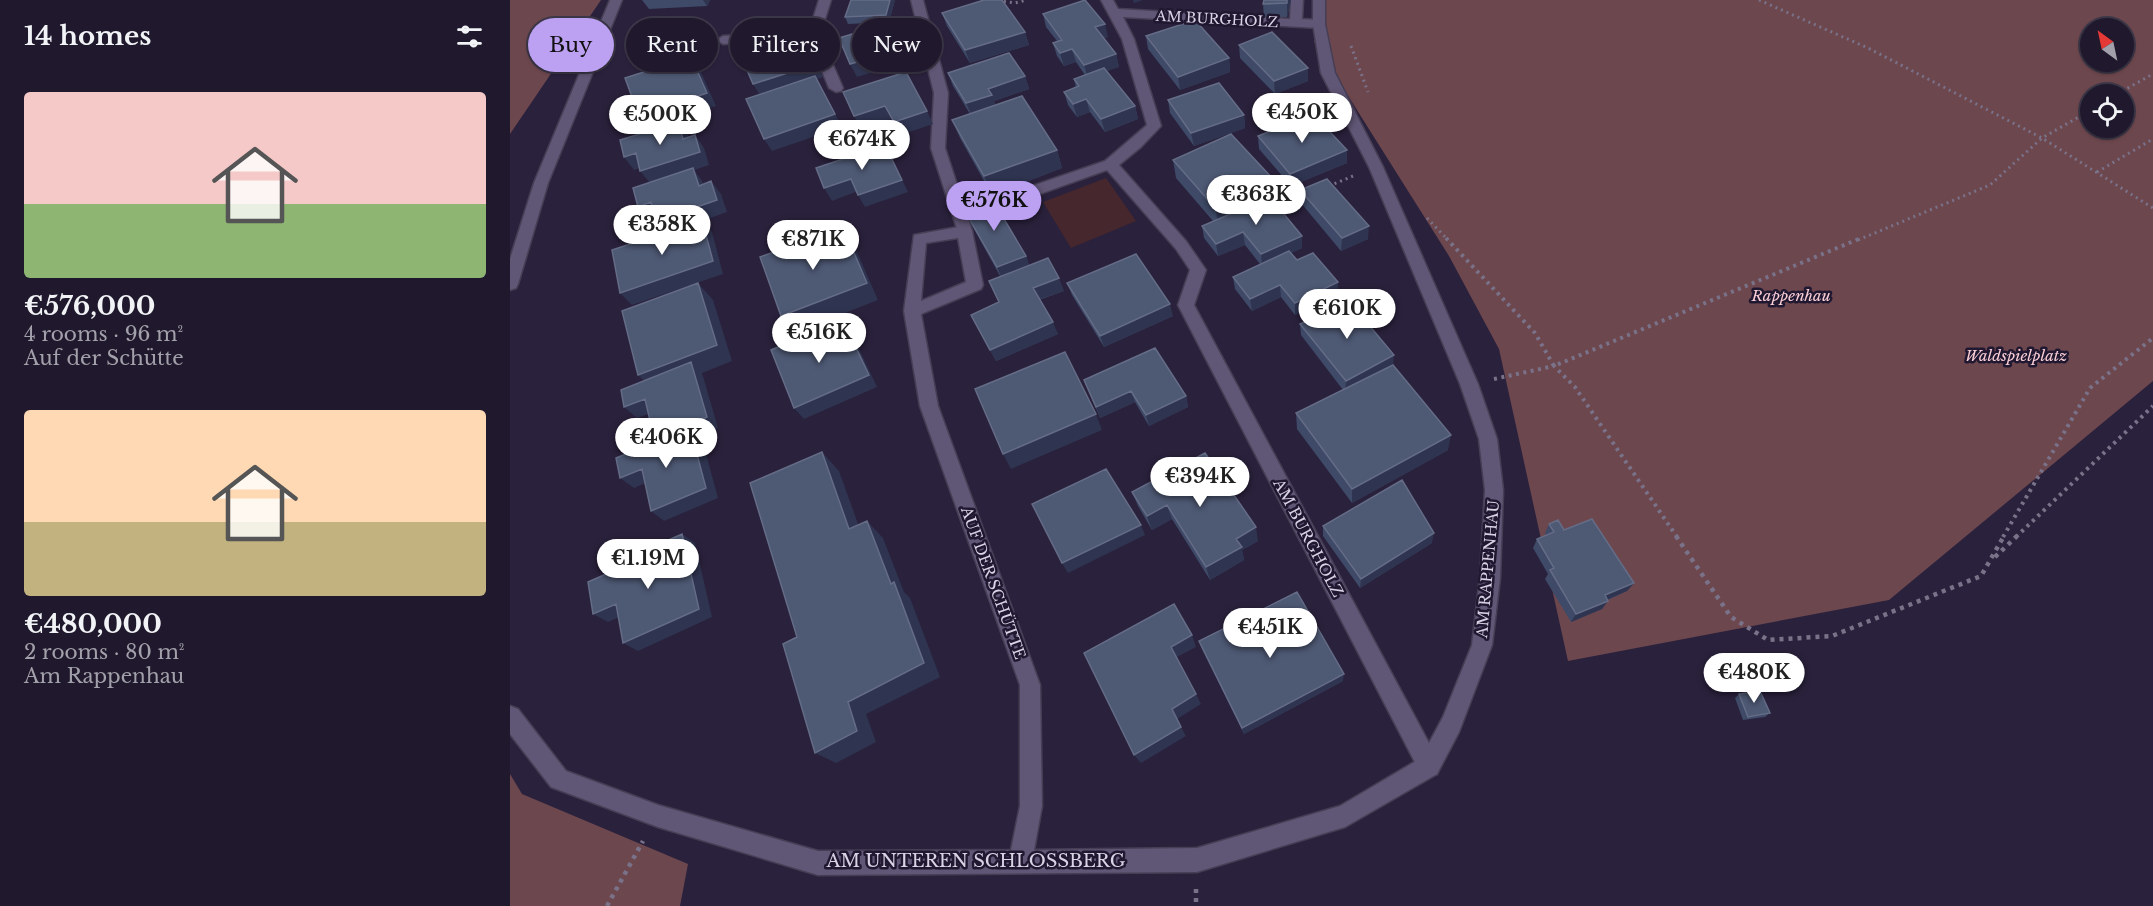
<!DOCTYPE html>
<meta charset="utf-8">
<style>
body{margin:0;font-family:"Libre Baskerville",serif;background:#282235;color:#f1f3f6;height:100vh;display:flex;flex-direction:column;font-size:22px;white-space:nowrap}
*{box-sizing:border-box;margin:0}
p{font-size:20px;color:#a2a0aa}
.icon{flex:none;width:33px;height:33px;fill:none;stroke:currentColor;stroke-width:2;stroke-linecap:round;stroke-linejoin:round}
.map{position:relative;flex:1;overflow:hidden}
.side{display:flex;flex-direction:column;background:#20192d;width:510px}
.side>*{flex:none}
.banner{position:absolute;left:18px;top:18px;width:570px;height:54px;display:flex;gap:12px}
.needle{width:39px;rotate:327deg}
.fabs{position:absolute;left:1570px;top:18px;display:grid;gap:12px}
.fabs a{display:grid;place-items:center;width:54px;height:54px;border-radius:50%;background:#20192d;box-shadow:0 2px 4px #0004,0 0 0 2px #3d3849;font-size:30px}
.price{position:absolute;translate:-50% -51px;padding:0 14px;border-radius:21px;background:#fff;color:#222;font-size:20px;line-height:39px;filter:drop-shadow(0 2px 3px #0008)}
.price::after{content:'';position:absolute;left:50%;top:36px;width:18px;height:14px;margin-left:-9px;background:inherit;clip-path:polygon(0 0,100% 0,50% 100%)}
.price.selected{background:#bca0f2;color:#111}
ul{padding:0;list-style:none}
li{display:grid;align-content:center;gap:12px;height:318px;padding:0 24px}
li span{display:grid;place-items:center;height:186px;border-radius:6px;color:#555}
li>.icon{margin-inline-start:auto}
span .icon{width:108px;height:108px;fill:#fffc;stroke-width:1}
li b{font-size:26px}
h2{display:flex;justify-content:space-between;align-items:center;height:72px;padding:0 24px;font-size:26px}
.tag{padding:0 21px;border-radius:27px;background:#20192d;box-shadow:0 2px 4px #0004,0 0 0 2px #3d3849;font-size:21px;line-height:54px}
.tag.selected{background:#bca0f2;color:#111}
main{display:flex;flex:1;min-height:0}
.map>svg:first-child{display:block}
</style>
<main>
<section class="side">
<h2>14 homes<svg class="icon" aria-label="filters" viewBox="0 0 24 24"><path d="M4 7h16M4 17h16"/><circle cx="9" cy="7" r="2"/><circle cx="15" cy="17" r="2"/></svg></h2>
<ul>
<li><span style="background:linear-gradient(#f6c9c9 60%,#8fb573 0)"><svg class="icon" aria-label="home" viewBox="0 0 24 24"><path d="M3 11l9-7 9 7M6 9v11h12V9"/></svg></span><div><b>€576,000</b><p>4 rooms · 96 m²</p><p>Auf der Schütte</p></div></li>
<li><span style="background:linear-gradient(#ffd9b3 60%,#c2b280 0)"><svg class="icon" aria-label="home" viewBox="0 0 24 24"><path d="M3 11l9-7 9 7M6 9v11h12V9"/></svg></span><div><b>€480,000</b><p>2 rooms · 80 m²</p><p>Am Rappenhau</p></div></li>
</ul>
</section>
<div class="map">
<svg width="1643" height="906" viewBox="0 0 1643 906">
<rect width="100%" height="100%" fill="#2a213c"/>
<path fill="#46272d" d="M596,178L626,221L561,248L533,202Z"/>
<path fill="#6d474e" fill-rule="evenodd" d="M0,0H91L0,134Z
M815,0H1643V381L1379,600L1058,661L989,349L939,256L804,42ZM1581,28H1614V62H1581ZM1581,94H1614V128H1581Z
M0,774L12,794L178,864L170,906H0Z"/>
<g fill="none" stroke-linecap="round" stroke-linejoin="round">
<defs>
<path id="lane" d="M309,0H321L310,35L333,88L331,91L326,92L319,88L299,39L213,44L207,40L213,36L299,31Z
M401,0H413L438,93L435,148L456,212L458,208L595,161L637,125L612,39L591,0H603L608,9L780,19L781,0H793L792,19L809,20L815,24L809,28L613,17L624,39L651,126L631,147L609,165L676,241L696,270L684,305L927,758L930,766L927,774L919,777L911,774L668,305L680,270L666,249L597,170L468,216L463,217L456,212L462,231L459,235H449L421,148L424,93Z"/>
<path id="street" d="M100,0H112L38,183L8,284L6,288L0,290V259L24,183Z
M803,0H815V24L825,73L873,167L968,384L987,439L993,490L990,578L982,645L949,732L927,774L835,827L687,872L308,875L148,827L41,787L0,734V706L8,709L56,771L148,805L308,851L501,850L510,806V685L410,406L394,311L404,235L454,226L459,227L462,231L473,285L471,289L411,314L428,406L530,685L532,806L524,850L687,848L830,806L911,758L933,717L962,645L970,578L975,490L969,439L950,384L859,167L811,73L803,24ZM448,238L456,282L411,301L416,243Z"/>
</defs>
<use href="#lane" stroke="#463e55" stroke-width="3"/>
<use href="#street" stroke="#463e55" stroke-width="3"/>
<path stroke="#7a7289" stroke-width="3" stroke-dasharray="2 4" stroke-linecap="butt" d="M482,0L505,3L517,0
M1249,0L1358,48L1532,138L1643,208
M841,46L858,92
M1607,94L1643,74
M1587,172L1643,139
M819,186L843,176
M764,208L793,196
M917,218L938,240
M1348,240L1480,185L1532,138L1581,110"/>
<path stroke="#7a7289" stroke-width="4" stroke-dasharray="3 4.5" stroke-linecap="butt" d="M936,238L1025,333L1044,366L1351,238
M984,379L1044,366L1065,387L1167,537
M1493,537L1580,388L1643,338
M1506,537L1643,406"/>
<path stroke="#7a7289" stroke-width="4.5" stroke-dasharray="4 5" stroke-linecap="butt" d="M1166,536L1221,617L1258,640L1322,636L1471,576L1494,536
M1485,557L1507,536
M686,889V906
M97,906L133,841"/>
<use href="#lane" fill="#605675" fill-rule="evenodd"/>
<use href="#street" fill="#605675" fill-rule="evenodd"/>
</g>
<path fill="#3e4a67" d="M132,0H200L197,6L139,9Z
M341,0H385L379,22L338,24L335,17Z
M781,0L777,17H754L753,4Z
M432,13L515,32L519,45L460,63L437,26Z
M533,14L598,37L594,38L606,54L609,67L596,71L625,106L628,119L595,132L580,112L567,117L558,105L554,92L566,88L564,79L575,75L566,62L554,66L547,56L543,43L547,41L536,27Z
M636,36L719,58L720,72L670,90L638,49Z
M729,45L798,68V81L765,94L730,58Z
M438,73L515,76L519,89L484,101L485,105L547,150L552,168L482,195L450,138L442,120L460,114L443,86Z
M658,100L734,115L735,128L684,146L660,113Z
M748,136L837,163L781,186L749,149Z
M663,160L765,181L767,199L763,201L792,248L781,253L787,260L828,282V294L785,315L771,297L742,311L725,289L723,277L750,264L735,245L708,256L694,238L692,226L703,221L666,178Z
M790,190L858,239L831,251L791,203Z
M453,208L516,256L519,265L554,291L529,300L548,334L486,361L461,315L489,302L490,276L459,220Z
M557,283L663,316L594,347L562,295Z
M790,324L883,366L938,450L842,503L787,429L786,413L833,390L791,335Z
M574,380L676,396L678,407L639,426L625,402L590,418Z
M622,492L748,541L732,550L734,560L700,580L662,519L642,530L628,506Z
M1039,524L1054,530L1124,583L1117,591L1098,600V601L1092,609L1061,622L1035,579L1038,574L1023,548L1027,539L1036,535L1035,533Z
M813,526L922,543L850,588L813,536Z
M689,641L833,681L734,734L692,649Z
M1229,694L1260,713L1255,717L1233,720L1225,698Z"/>
<path fill="#2f3450" d="M193,0H200L197,6Z
M380,0H385L379,22L376,15Z
M623,0H633L624,3Z
M777,0H781L777,17Z
M595,24L598,37L588,40L585,27Z
M289,30L313,77L307,79L332,127L262,151L254,139L251,97L243,84Z
M515,32L519,45L460,63L455,50Z
M392,49L397,62L347,77L340,64Z
M562,49L566,62L554,66L550,53Z
M606,54L609,67L578,78L574,65Z
M181,57L190,70L206,106L139,129L129,116Z
M719,58L720,72L670,90L668,77Z
M798,68V81L765,94L764,81Z
M515,76L519,89L484,101L486,108L462,116L456,103L478,89Z
M576,99L580,112L567,117L563,104Z
M375,106L381,119L351,129L344,116Z
M625,106L628,119L595,132L591,119Z
M417,111L423,124L390,135L384,122Z
M734,115L735,128L684,146L681,133Z
M168,122L178,135L182,152L173,139Z
M185,135L194,148L199,165L184,170L192,181L199,198L140,183L130,171Z
M375,145L398,192L355,207L348,195Z
M547,150L552,168L482,195L474,176Z
M837,150V163L781,186L780,174Z
M126,153L136,166L124,170L114,157Z
M341,179L348,191L322,201L314,188Z
M201,181L211,194L217,212L192,221L202,232L213,274L122,305L110,293L157,233L146,221Z
M765,181L767,199L708,227L706,209Z
M141,202L151,214L138,219L128,207Z
M859,226L858,239L831,251L832,238Z
M333,227L344,245L368,300L284,333L271,316Z
M733,232L735,245L708,256L706,244Z
M792,236V248L752,266L751,254Z
M516,256L520,268L492,279L487,267Z
M549,278L554,291L527,300L523,288Z
M828,282V294L785,315V303Z
M188,283L203,300L222,361L192,373L208,428L189,436L192,439L208,498L154,521L141,511L156,449L144,438L145,391L128,375Z
M770,285L771,297L742,311L740,299Z
M660,304L663,316L594,347L590,336Z
M333,320L341,332L367,387L294,419L284,408Z
M543,322L548,334L486,361L480,350Z
M884,355L883,367L835,392L836,381Z
M621,391L625,402L590,418L586,407Z
M676,396L678,407L639,426L636,415Z
M135,399L147,411L127,418L114,407Z
M586,414L592,430L501,469L493,454Z
M941,435L938,450L842,503V489Z
M312,452L329,471L356,546L339,529Z
M132,469L145,479L124,488L110,478Z
M657,505L662,519L642,530L637,516Z
M357,521L373,538L394,592L400,598L430,677L356,714L366,742L326,763L305,753L338,702L381,584Z
M631,525L635,535L558,573L552,563Z
M746,527L748,541L732,550L734,560L700,580L696,567L726,539Z
M924,533L922,543L850,588L851,579Z
M172,534L185,543L202,617L128,651L113,643Z
M1124,583L1117,591L1089,603L1095,595Z
M1098,601L1092,609L1061,622L1066,614Z
M106,604L121,612L98,622L83,614Z
M682,635L686,647L665,658L661,647Z
M834,674L833,681L734,734L732,728Z
M686,694L691,704L667,719L662,709Z
M671,727L676,736L631,763L624,755Z"/>
<path fill="#4e5974" stroke="#646c86" stroke-width="1.5" d="M341,0H380L376,15L335,17Z
M474,0H492L515,32L455,50L432,13Z
M575,0L595,24L585,27L606,54L574,65L562,49L550,53L543,43L552,40L533,14Z
M754,0H777V3L753,4Z
M685,20L719,58L668,77L636,36Z
M379,23L392,49L340,64L329,38Z
M289,30L306,64L243,84L228,49Z
M762,32L798,68L764,81L729,45Z
M499,53L515,76L478,89L482,95L456,103L438,73Z
M181,57L197,93L129,116L115,78Z
M594,68L625,106L591,119L576,99L563,104L554,92L569,86L564,79Z
M396,72L417,111L384,122L375,106L344,116L333,92Z
M305,76L325,114L254,139L236,99Z
M709,83L734,115L681,133L658,100Z
M512,96L547,150L474,176L442,120Z
M803,114L837,150L780,174L748,136Z
M168,122L173,139L185,135L190,152L130,171L126,153L114,157L110,140Z
M721,134L765,181L706,209L663,160Z
M375,145L392,180L348,195L341,179L314,188L306,168Z
M183,168L189,186L201,181L207,200L146,221L141,202L128,207L123,188Z
M817,179L859,226L832,238L790,190Z
M481,197L516,256L487,267L453,208Z
M760,197L792,236L751,254L733,232L706,244L692,226Z
M192,220L203,261L110,293L102,250Z
M333,227L357,283L271,316L250,257Z
M779,251L787,260L803,253L828,282L785,303L770,285L740,299L723,277Z
M626,254L660,304L590,336L557,283Z
M538,258L549,278L523,288L543,322L480,350L461,315L489,302L479,281Z
M188,283L207,345L128,375L112,311Z
M838,300L884,355L836,381L790,324Z
M333,320L359,375L284,408L261,350Z
M645,348L676,396L636,415L621,391L586,407L574,380Z
M555,352L586,414L493,454L465,389Z
M181,362L197,417L144,438L135,399L114,407L111,390Z
M883,365L941,435L842,489L786,413Z
M180,428L196,488L141,511L132,469L110,478L106,458Z
M312,452L339,529L357,521L381,584L384,582L414,663L338,702L347,731L305,753L273,644L287,637L240,483Z
M695,453L746,527L726,539L732,547L696,567L657,505L637,516L622,492Z
M596,469L631,525L552,563L522,504Z
M892,480L924,533L851,579L813,526Z
M1082,519L1124,583L1095,595L1098,601L1066,614L1040,570L1044,568L1027,539L1044,532L1039,524L1048,520L1054,530Z
M172,534L189,609L113,643L106,604L83,614L78,582L139,555L138,549Z
M787,592L834,674L732,728L689,641Z
M664,604L682,635L661,647L686,694L662,709L671,727L624,755L574,653Z
M1250,691L1260,713L1238,717L1229,694Z"/>
<g text-anchor="middle" stroke-width="5" stroke-linejoin="round" paint-order="stroke">
<g font-size="14" fill="#d8d3e5" stroke="#201731">
<text transform="translate(707 19) rotate(3)" y="5">AM BURGHOLZ</text>
</g>
<g font-size="15" font-style="italic" fill="#fbcfd6" stroke="#201731">
<text x="1281" y="301">Rappenhau</text>
<text x="1506" y="361">Waldspielplatz</text>
</g>
<g font-size="15" fill="#d8d3e5" stroke="#201731">
<text transform="translate(798 538) rotate(62)" y="5">AM BURGHOLZ</text>
<text transform="translate(978 569) rotate(-85)" y="5">AM RAPPENHAU</text>
<text transform="translate(483 583) rotate(70)" y="5">AUF DER SCHÜTTE</text>
</g>
<g font-size="18" fill="#d8d3e5" stroke="#201731">
<text x="466" y="867">AM UNTEREN SCHLOSSBERG</text>
</g>
</g>
</svg>
<div class="fabs">
<a><svg class="needle" viewBox="-14 -14 28 28"><path d="M0-13l5 13h-10z" fill="#e53935"/><path d="M0 13l5-13h-10z" fill="#a2a0aa"/></svg></a>
<a><svg class="icon" aria-label="locate" viewBox="0 0 24 24"><circle cx="12" cy="12" r="6"/><path d="M12 2v4M12 18v4M2 12h4M18 12h4"/></svg></a>
</div>
<b class="price" style="left:792px;top:144px">€450K</b>
<b class="price" style="left:150px;top:146px">€500K</b>
<b class="price" style="left:352px;top:171px">€674K</b>
<b class="price" style="left:746px;top:226px">€363K</b>
<b class="price selected" style="left:484px;top:232px">€576K</b>
<b class="price" style="left:152px;top:256px">€358K</b>
<b class="price" style="left:303px;top:271px">€871K</b>
<b class="price" style="left:837px;top:340px">€610K</b>
<b class="price" style="left:309px;top:364px">€516K</b>
<b class="price" style="left:156px;top:469px">€406K</b>
<b class="price" style="left:690px;top:508px">€394K</b>
<b class="price" style="left:138px;top:590px">€1.19M</b>
<b class="price" style="left:760px;top:659px">€451K</b>
<b class="price" style="left:1244px;top:704px">€480K</b>
<div class="banner">
<a class="tag selected">Buy</a>
<a class="tag">Rent</a>
<a class="tag">Filters</a>
<a class="tag">New</a>
</div>
</div>
</main>
